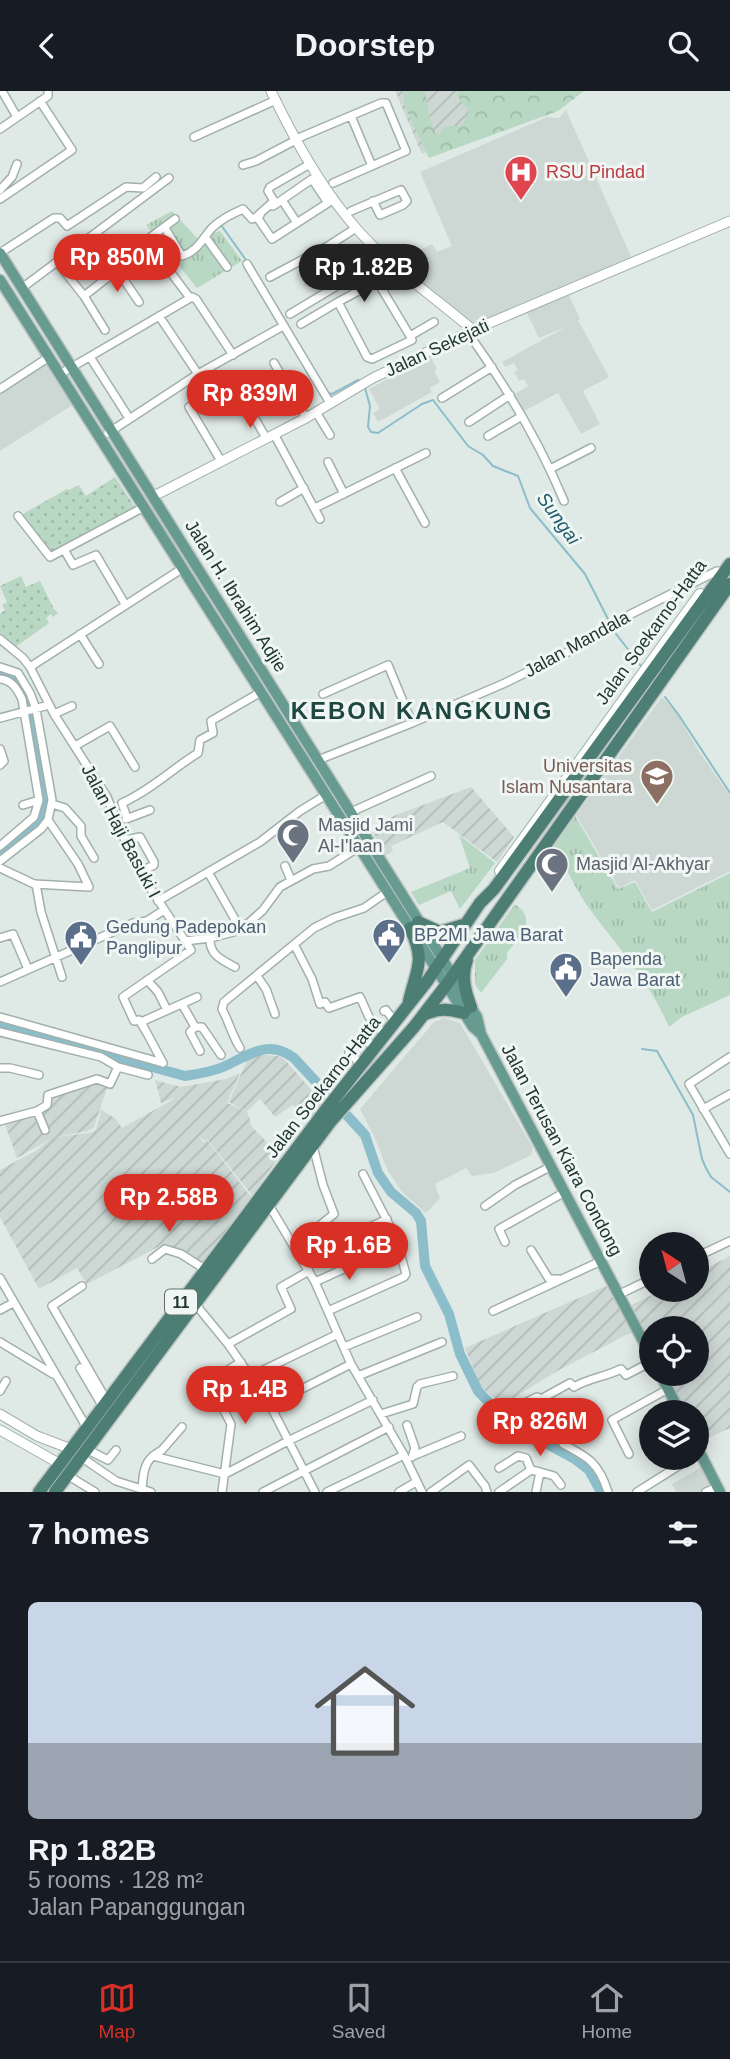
<!DOCTYPE html>
<meta charset="utf-8">
<style>
body{margin:0;font-family:Helvetica,sans-serif;background:#242831;color:#f1f3f6;height:100vh;display:flex;flex-direction:column;font-size:26px;white-space:nowrap}
*{box-sizing:border-box;margin:0}
p{font-size:23px;color:#9ea1a6}
.icon{flex:none;width:38px;height:38px;fill:none;stroke:currentColor;stroke-width:2;stroke-linecap:round;stroke-linejoin:round}
.map{position:relative;height:1401px;overflow:hidden}
.side{display:flex;flex-direction:column;background:#171b24;flex:1}
.side>*{flex:none}
.needle{width:46px;rotate:324deg}
.controls{position:absolute;left:639px;top:1141px;display:grid;gap:14px}
.controls a{display:grid;place-items:center;width:70px;height:70px;border-radius:50%;background:#171b24;box-shadow:0 4px 18px #0003;font-size:35px}
.price{position:absolute;translate:-50% -60px;padding:0 16px;border-radius:24px;background:#d93025;color:#fff;font-size:23px;line-height:46px;filter:drop-shadow(0 2px 4px #0008)}
.price::after{content:'';position:absolute;left:50%;top:42px;width:21px;height:16px;margin-left:-10px;background:inherit;clip-path:polygon(0 0,100% 0,50% 100%)}
.price.selected{background:#222;color:#fff}
ul{padding:0;list-style:none}
li{display:grid;align-content:center;gap:14px;height:371px;padding:0 28px}
li span{display:grid;place-items:center;height:217px;border-radius:10px;color:#555}
li>.icon{margin-inline-start:auto}
span .icon{width:126px;height:126px;fill:#fffc;stroke-width:1}
li b{font-size:30px}
h2{display:flex;justify-content:space-between;align-items:center;height:84px;padding:0 28px;font-size:30px}
header{display:flex;justify-content:space-between;align-items:center;height:91px;padding:0 28px;background:#171b24;font-size:32px;font-weight:700}
.tabs{display:flex;justify-content:space-around;align-items:center;height:98px;border-top:2px solid #363941;background:#171b24;font-size:19px;color:#9ea1a6}
.tabs a{display:grid;justify-items:center;gap:4px}
.tabs .selected{color:#d93025}
.map>svg:first-child{display:block}
</style>
<header><svg class="icon" aria-label="back" viewBox="0 0 24 24"><path d="M15 5l-7 7 7 7"/></svg>Doorstep<svg class="icon" aria-label="search" viewBox="0 0 24 24"><circle cx="10" cy="10" r="6"/><path d="M15 15l6 6"/></svg></header>
<div class="map">
<svg width="730" height="1401" viewBox="0 0 730 1401">
<defs>
<pattern id="industrial-furrows" width="10" height="10" patternUnits="userSpaceOnUse" patternTransform="scale(1.75)"><rect width="10" height="10" fill="#cdd8d4"/><path d="M-1 1l2-2M0 10L10 0M9 11l2-2" fill="none" stroke="#b0bab6"/></pattern>
<pattern id="grass-tufts" width="24" height="20" patternUnits="userSpaceOnUse" patternTransform="scale(1.75)"><rect width="24" height="20" fill="#b9d8c3"/><path d="M3 7l-1-3M5 7V3M7 7l1-3M15 17l-1-3M17 17v-4M19 17l1-3" fill="none" stroke="#9fbaa8"/></pattern>
<pattern id="forest-crowns" width="20" height="18" patternUnits="userSpaceOnUse" patternTransform="scale(1.75)"><rect width="20" height="18" fill="#b9d8c3"/><path d="M2 6a3 3 0 1 1 6 0M12 15a3 3 0 1 1 6 0" fill="none" stroke="#9fbaa8"/></pattern>
<pattern id="park-dots" width="8" height="8" patternUnits="userSpaceOnUse" patternTransform="scale(1.75)"><rect width="8" height="8" fill="#b9d8c3"/><path d="M2 2h.1M6 6h.1" fill="none" stroke="#9fbaa8" stroke-width="1.8" stroke-linecap="round"/></pattern>
</defs>
<rect width="100%" height="100%" fill="#dfe9e5"/>
<path fill="#cdd8d4" d="M566,19L633,170L479,237L395,170L432,153L437,161L452,155L420,81L547,26L559,27Z
M568,202L580,228L578,229L609,286L583,300L600,333L581,343L558,302L522,321L513,304L528,295L524,288L519,290L514,281L518,279L514,272L505,276L502,271L566,236L539,247L527,222Z
M430,265L437,278L434,280L440,291L430,297L432,301L378,331L373,322L380,318L369,298Z
M44,266L74,313L0,360V293Z
M662,606L676,621L698,659L730,705V780L652,819L635,789L619,797L576,724Z
M444,927L460,932L533,1057L531,1064L494,1082L472,1085L466,1077L435,1093L440,1107L426,1122L403,1102L388,1080L374,1045L360,1018L434,931Z
M702,1376L712,1397L703,1401H676L672,1393Z"/>
<path fill="url(#industrial-furrows)" d="M395,0H573L422,63Z
M471,696L514,746L497,771L443,731L391,755L393,760L385,765L373,741L392,731L391,726Z
M256,963L278,965L284,968L322,1011L307,1031L293,1014L275,1026L260,1008L247,1020L252,1036L269,1053L278,1067L252,1104L207,1048L204,1050L199,1044L203,1052L207,1049L251,1106L203,1172L168,1154L160,1155L87,1193L77,1177L39,1198L0,1126V1079L37,1059L49,1049L17,1067L3,1028L48,1015L46,1007L98,990L108,994L94,1036L88,1040L55,1046L90,1042L96,1039L101,1019L115,1027L122,1037L174,1008L173,1007L161,1012L155,989L181,996L226,988L240,982L227,1012L246,1020L229,1011L247,969Z
M730,1165V1337L702,1350L697,1339L696,1321H687L667,1283H696V1237H651V1252L631,1214L662,1199H696L697,1182Z
M606,1195L634,1240L559,1279L502,1314L480,1295L465,1257Z"/>
<path fill="url(#grass-tufts)" d="M172,120L197,147L220,140L242,170L197,197L146,134Z
M575,725L618,798L635,791L652,821L730,782V904L682,926L669,936C650,891 617,855 588,816C575,797 565,775 554,755Z
M459,744L495,772L460,818L451,800L419,814L411,801L470,777Z
M515,813C539,830 519,845 507,862V868L481,902L475,893V869Z"/>
<path fill="url(#forest-crowns)" d="M406,0H425L429,24L435,41L439,43L445,35H461L470,19L462,12L457,4L458,0H584L558,20L429,67L405,16L403,2Z"/>
<path fill="url(#park-dots)" d="M115,386L136,418L50,465L19,425L67,398L69,399L79,394L86,405Z
M21,485L26,496L40,490L54,518L58,522L53,526L51,523L46,527L49,532L14,557L0,546V523L5,519L2,514L7,511L0,495Z"/>
<g fill="none" stroke-linecap="round" stroke-linejoin="round">
<path stroke="#8bbdca" stroke-width="2" d="M221,134L246,169
M365,297L370,315L368,336L371,341L378,342L422,313L433,309L468,355L483,364L493,375L518,385L530,417L585,483L610,532
M328,302L332,303L358,289L360,290
M613,539L641,575
M665,606L678,623L730,702
M642,958L657,960L693,1024L702,1068L706,1077L711,1086L730,1101"/>
<path stroke="#8bbdca" stroke-width="10" d="M0,583L13,588L26,605L46,712C40,737 19,749 0,764
M0,934L185,985C198,983 211,981 223,976C248,965 267,947 294,967L365,1044L378,1082L391,1101L416,1122L421,1130L425,1175L449,1223L460,1263L478,1300L498,1321L523,1340L575,1368L589,1379L601,1401"/>
<defs>
<path id="minor" d="M2,0L17,26
M351,25L372,75
M0,38L48,5V0
M194,46L276,9
M296,48L381,12H386L406,60L333,92
M243,74L256,70L296,49
M0,99L12,86L17,73
M0,108L72,59L40,10
M282,109L297,132
M273,115L312,88L328,112
M351,120L401,99L407,110L403,114L380,124L373,110
M260,124L257,126L272,148L334,108
M165,137L182,165C198,160 202,148 212,137C221,128 232,123 243,118L252,128L255,127L274,110L268,100L270,96L310,73
M206,147L227,176
M0,162L54,127H60L67,135L126,96L143,97L156,86
M156,162L190,207
M58,172L84,205L105,239
M247,173L330,312
M118,180L139,211
M270,186L328,155L356,137
M22,197L169,87
M84,205L135,165L136,157L175,128
M338,211L377,190L410,245
M290,223L385,166
M159,225L198,283
M301,233L338,211L367,266L372,268L412,249L410,245L434,231
M468,242C506,295 539,350 564,410
M90,266L129,327
M274,272L306,327
M60,283L192,206L196,208L233,264
M234,291L266,347
M0,298L49,266
M442,307L492,276
M189,316L221,370
M316,321L330,344
M469,331L510,304
M108,342L198,283L283,235
M274,343L320,428
M488,345L522,325
M328,371L344,403
M395,377L425,432
M550,378L591,357
M280,411L304,397
M315,417L426,362
M18,425L50,466L144,416
M66,462L73,474L96,464L125,513
M80,543L99,573
M0,548L23,567L30,576L54,623L107,706L135,774L191,859L123,906L134,930L139,929L148,944
M0,576L18,582L30,602L36,618L52,709L48,729L41,738L0,770
M30,576L183,477
M0,588C12,589 17,598 22,608L39,709L34,726L0,755
M323,603L388,574L412,632
M54,623L72,615
M0,627L49,614
M75,655L110,635L135,676
M0,658L4,670L0,674
M318,669L412,632L505,592L596,547L619,529L717,480
M52,713L65,717L81,735V745L94,767
M23,714L39,709
M351,721L431,685
M127,727L122,712C151,699 172,678 198,662L200,649L213,642L211,630L261,601
M126,728L150,719
M125,749L140,746L154,771V774L140,781
M285,775L291,789
M0,777L34,793L89,796L78,773L48,729
M208,781L241,839
M36,793L41,821L62,886
M158,810L260,751L300,720L326,704
M0,847L13,843L28,878
M210,847C209,864 222,869 235,876
M185,850L210,847L241,839L263,819L280,796L313,778L329,775L359,756
M295,855L312,888L320,913L325,911L329,917L360,906L369,926L385,944
M257,885L266,898L275,923
M147,889L158,901L167,919
M0,891L133,832L147,830L164,819
M182,913L195,936L190,941L200,960
M384,920L386,919L395,931
M0,926L163,972
M195,936H202L221,964
M0,941L101,966L118,976L148,984
M364,946L374,957
M240,957C232,944 229,931 222,918L224,911L314,837L334,827L364,817L387,801
M349,962L361,973
M730,966L689,993L730,1063
M163,972L141,931L197,906
M0,977H10L39,984
M703,1018L730,1003
M37,1020L47,1014L48,1004L97,988L110,993L118,976
M0,1030L37,1020L45,1039
M269,1114L315,1191L351,1273L404,1364L422,1401
M485,1115L515,1094L546,1078L549,1073
M362,1140L387,1128
M292,1151L318,1136L334,1123L323,1094L313,1055
M505,1151L499,1138L565,1101
M531,1159L549,1188H558
M696,1166L730,1150
M152,1168L165,1158L181,1163L206,1179
M305,1172L348,1153
M0,1187L87,1337
M315,1191L370,1166
M82,1195L52,1215L107,1310
M624,1201L651,1188
M196,1214L228,1253L270,1314L315,1401
M0,1219L13,1212
M328,1220L404,1186L406,1183L396,1147L363,1083
M493,1220L601,1170
M0,1251L53,1283
M228,1253L291,1218L281,1196L309,1180
M344,1256L417,1226
M80,1277L103,1316
M251,1285L338,1243
M358,1285L442,1251
M0,1300L6,1290
M270,1314L351,1273
M511,1319L537,1306L541,1308L570,1292L574,1296C589,1287 605,1286 621,1278L626,1284L651,1271
M381,1323L413,1313L417,1296L420,1293L453,1285
M407,1334L415,1357L412,1366
M563,1353C588,1366 599,1372 608,1401
M86,1358L108,1369L116,1359
M629,1363L612,1329L668,1298
M153,1365L162,1359L182,1336
M413,1365L461,1345
M81,1366L116,1390L151,1401
M499,1377L518,1365L526,1367L531,1379L540,1381
M67,1384L95,1401
M142,1399C143,1387 143,1373 153,1365L225,1383L288,1350L373,1309
M222,1401L231,1333L209,1291L241,1271
M263,1401L389,1336
M327,1401L404,1364
M399,1401L416,1391
M431,1401L469,1374L485,1395L487,1401
M499,1401L531,1379
M536,1401L540,1381L554,1385L561,1394
M637,1401L691,1367
M706,1401L718,1396"/>
<path id="tertiary" d="M271,0C294,48 321,97 356,137C390,176 434,206 473,239
M154,405L306,327L373,287L473,239L730,130
M0,1323L37,1345L71,1358
M0,1339L60,1373"/>
<path id="secondary" d="M500,780L700,503"/>
<path id="primary" d="M0,162L442,867L477,926L481,943
M0,189L473,936L481,943L651,1265
M660,1283L680,1321
M696,1354L720,1401"/>
<path id="trunk" d="M418,831L440,841L463,834
M467,869C461,885 465,900 471,916
M409,910C417,876 426,871 410,837
M423,924C439,917 447,918 464,922
M39,1401L324,1021L428,889L480,812L494,798L730,473
M55,1401L331,1030L414,936L447,893L730,493"/>
</defs>
<use href="#minor" stroke="#a2b0ac" stroke-width="10"/>
<use href="#tertiary" stroke="#a2b0ac" stroke-width="11"/>
<use href="#secondary" stroke="#9fb3ad" stroke-width="12"/>
<use href="#primary" stroke="#bcc3c2" stroke-width="13"/>
<use href="#trunk" stroke="#bcc3c2" stroke-width="15"/>
<use href="#minor" stroke="#fff" stroke-width="7"/>
<use href="#tertiary" stroke="#fff" stroke-width="9"/>
<use href="#secondary" stroke="#fff" stroke-width="10"/>
<use href="#primary" stroke="#679b90" stroke-width="10"/>
<use href="#trunk" stroke="#4c7e74" stroke-width="12"/>
</g>
<defs>
<symbol id="hospital-pin" viewBox="-11 -11 22 30"><path d="M0 17L-7.5 6A9.5 9.5 0 1 1 7.5 6Z" fill="#e0444e" stroke="#eff6f3"/><path d="M-5-5h3v3.5h4V-5h3V5h-3V1.5h-4V5h-3Z" fill="#fff"/></symbol>
<symbol id="university-pin" viewBox="-11 -11 22 30"><path d="M0 17L-7.5 6A9.5 9.5 0 1 1 7.5 6Z" fill="#8d6e63" stroke="#eff6f3"/><path d="M0-5L7-2L0 1L-7-2ZM-4 1L0 2.5L4 1V4Q0 6-4 4Z" fill="#fff"/></symbol>
<symbol id="mosque-pin" viewBox="-11 -11 22 30"><path d="M0 17L-7.5 6A9.5 9.5 0 1 1 7.5 6Z" fill="#6b7280" stroke="#eff6f3"/><path d="M3.5-4.9A6 6 0 1 0 3.5 4.9A5 5 0 1 1 3.5-4.9Z" fill="#fff"/></symbol>
<symbol id="civic-pin" viewBox="-11 -11 22 30"><path d="M0 17L-7.5 6A9.5 9.5 0 1 1 7.5 6Z" fill="#5c6f8a" stroke="#eff6f3"/><path d="M-.6-6.5H3V-4.5H.6V-3L4-1V1h2V6H-6V1h2V-1L-.6-3ZM-1.2 2.5V6h2.4V2.5Z" fill="#fff"/></symbol>
</defs>
<g fill-rule="evenodd">
<use href="#hospital-pin" x="502" y="62" width="38" height="52"/>
<use href="#university-pin" x="638" y="666" width="38" height="52"/>
<use href="#mosque-pin" x="274" y="725" width="38" height="52"/>
<use href="#mosque-pin" x="533" y="754" width="38" height="52"/>
<use href="#civic-pin" x="370" y="825" width="38" height="52"/>
<use href="#civic-pin" x="62" y="827" width="38" height="52"/>
<use href="#civic-pin" x="547" y="859" width="38" height="52"/>
</g>
<g text-anchor="middle" stroke-width="6" stroke-linejoin="round" paint-order="stroke">
<rect fill="#eff6f3" stroke="#5f706c" stroke-width="2" x="165" y="1198.5" width="32" height="25" rx="5"/>
<g font-size="16" font-weight="bold" fill="#213732">
<text x="181" y="1217">11</text>
</g>
<g font-size="18" fill="#be3a42" stroke="#eff6f3" text-anchor="start">
<text x="546" y="87">RSU Pindad</text>
</g>
<g font-size="18" fill="#213732" stroke="#eff6f3">
<text transform="translate(437 257) rotate(-25)" y="6">Jalan Sekejati</text>
<text transform="translate(236 505) rotate(58)" y="6">Jalan H. Ibrahim Adjie</text>
<text transform="translate(651 541) rotate(-54)" y="6">Jalan Soekarno-Hatta</text>
<text transform="translate(577 553) rotate(-29)" y="6">Jalan Mandala</text>
<text transform="translate(121 740) rotate(62)" y="6">Jalan Haji Basuki I</text>
<text transform="translate(323 996) rotate(-52)" y="6">Jalan Soekarno-Hatta</text>
<text transform="translate(562 1059) rotate(62)" y="6">Jalan Terusan Kiara Condong</text>
</g>
<g font-size="18" fill="#785e54" stroke="#eff6f3" text-anchor="end">
<text x="632" y="681">Universitas<tspan x="632" dy="21">Islam Nusantara</tspan></text>
</g>
<g font-size="18" fill="#5b616d" stroke="#eff6f3" text-anchor="start">
<text x="318" y="740">Masjid Jami<tspan x="318" dy="21">Al-I'laan</tspan></text>
<text x="576" y="779">Masjid Al-Akhyar</text>
</g>
<g font-size="18" fill="#4e5e75" stroke="#eff6f3" text-anchor="start">
<text x="106" y="842">Gedung Padepokan<tspan x="106" dy="21">Panglipur</tspan></text>
<text x="414" y="850">BP2MI Jawa Barat</text>
<text x="590" y="874">Bapenda<tspan x="590" dy="21">Jawa Barat</tspan></text>
</g>
<g font-size="19" font-style="italic" fill="#215d6d" stroke="#eff6f3">
<text transform="translate(559 427) rotate(54)" y="7">Sungai</text>
</g>
<g font-size="24" font-weight="bold" letter-spacing="2" fill="#1f473f" stroke="#eff6f3">
<text x="422" y="628">KEBON KANGKUNG</text>
</g>
</g>
</svg>
<div class="controls">
<a><svg class="needle" viewBox="-14 -14 28 28"><path d="M0-13l5 13h-10z" fill="#e53935"/><path d="M0 13l5-13h-10z" fill="#9ea1a6"/></svg></a>
<a><svg class="icon" aria-label="locate" viewBox="0 0 24 24"><circle cx="12" cy="12" r="6"/><path d="M12 2v4M12 18v4M2 12h4M18 12h4"/></svg></a>
<a><svg class="icon" aria-label="layers" viewBox="0 0 24 24"><path d="M12 4l9 5-9 5-9-5zM3 14l9 5 9-5"/></svg></a>
</div>
<b class="price" style="left:117px;top:203px">Rp 850M</b>
<b class="price selected" style="left:364px;top:213px">Rp 1.82B</b>
<b class="price" style="left:250px;top:339px">Rp 839M</b>
<b class="price" style="left:169px;top:1143px">Rp 2.58B</b>
<b class="price" style="left:349px;top:1191px">Rp 1.6B</b>
<b class="price" style="left:245px;top:1335px">Rp 1.4B</b>
<b class="price" style="left:540px;top:1367px">Rp 826M</b>
</div>
<section class="side">
<h2>7 homes<svg class="icon" aria-label="filters" viewBox="0 0 24 24"><path d="M4 7h16M4 17h16"/><circle cx="9" cy="7" r="2"/><circle cx="15" cy="17" r="2"/></svg></h2>
<ul>
<li><span style="background:linear-gradient(#c9d6e8 65%,#9aa5b1 0)"><svg class="icon" aria-label="home" viewBox="0 0 24 24"><path d="M3 11l9-7 9 7M6 9v11h12V9"/></svg></span><div><b>Rp 1.82B</b><p>5 rooms · 128 m²</p><p>Jalan Papanggungan</p></div></li>
</ul>
</section>
<nav class="tabs">
<a class="selected"><svg class="icon" aria-label="map" viewBox="0 0 24 24"><path d="M3 6l6-2 6 2 6-2v14l-6 2-6-2-6 2zM9 4v14M15 6v14"/></svg>Map</a>
<a><svg class="icon" aria-label="saved" viewBox="0 0 24 24"><path d="M7 4h10v16l-5-4-5 4z"/></svg>Saved</a>
<a><svg class="icon" aria-label="home" viewBox="0 0 24 24"><path d="M3 11l9-7 9 7M6 9v11h12V9"/></svg>Home</a>
</nav>
